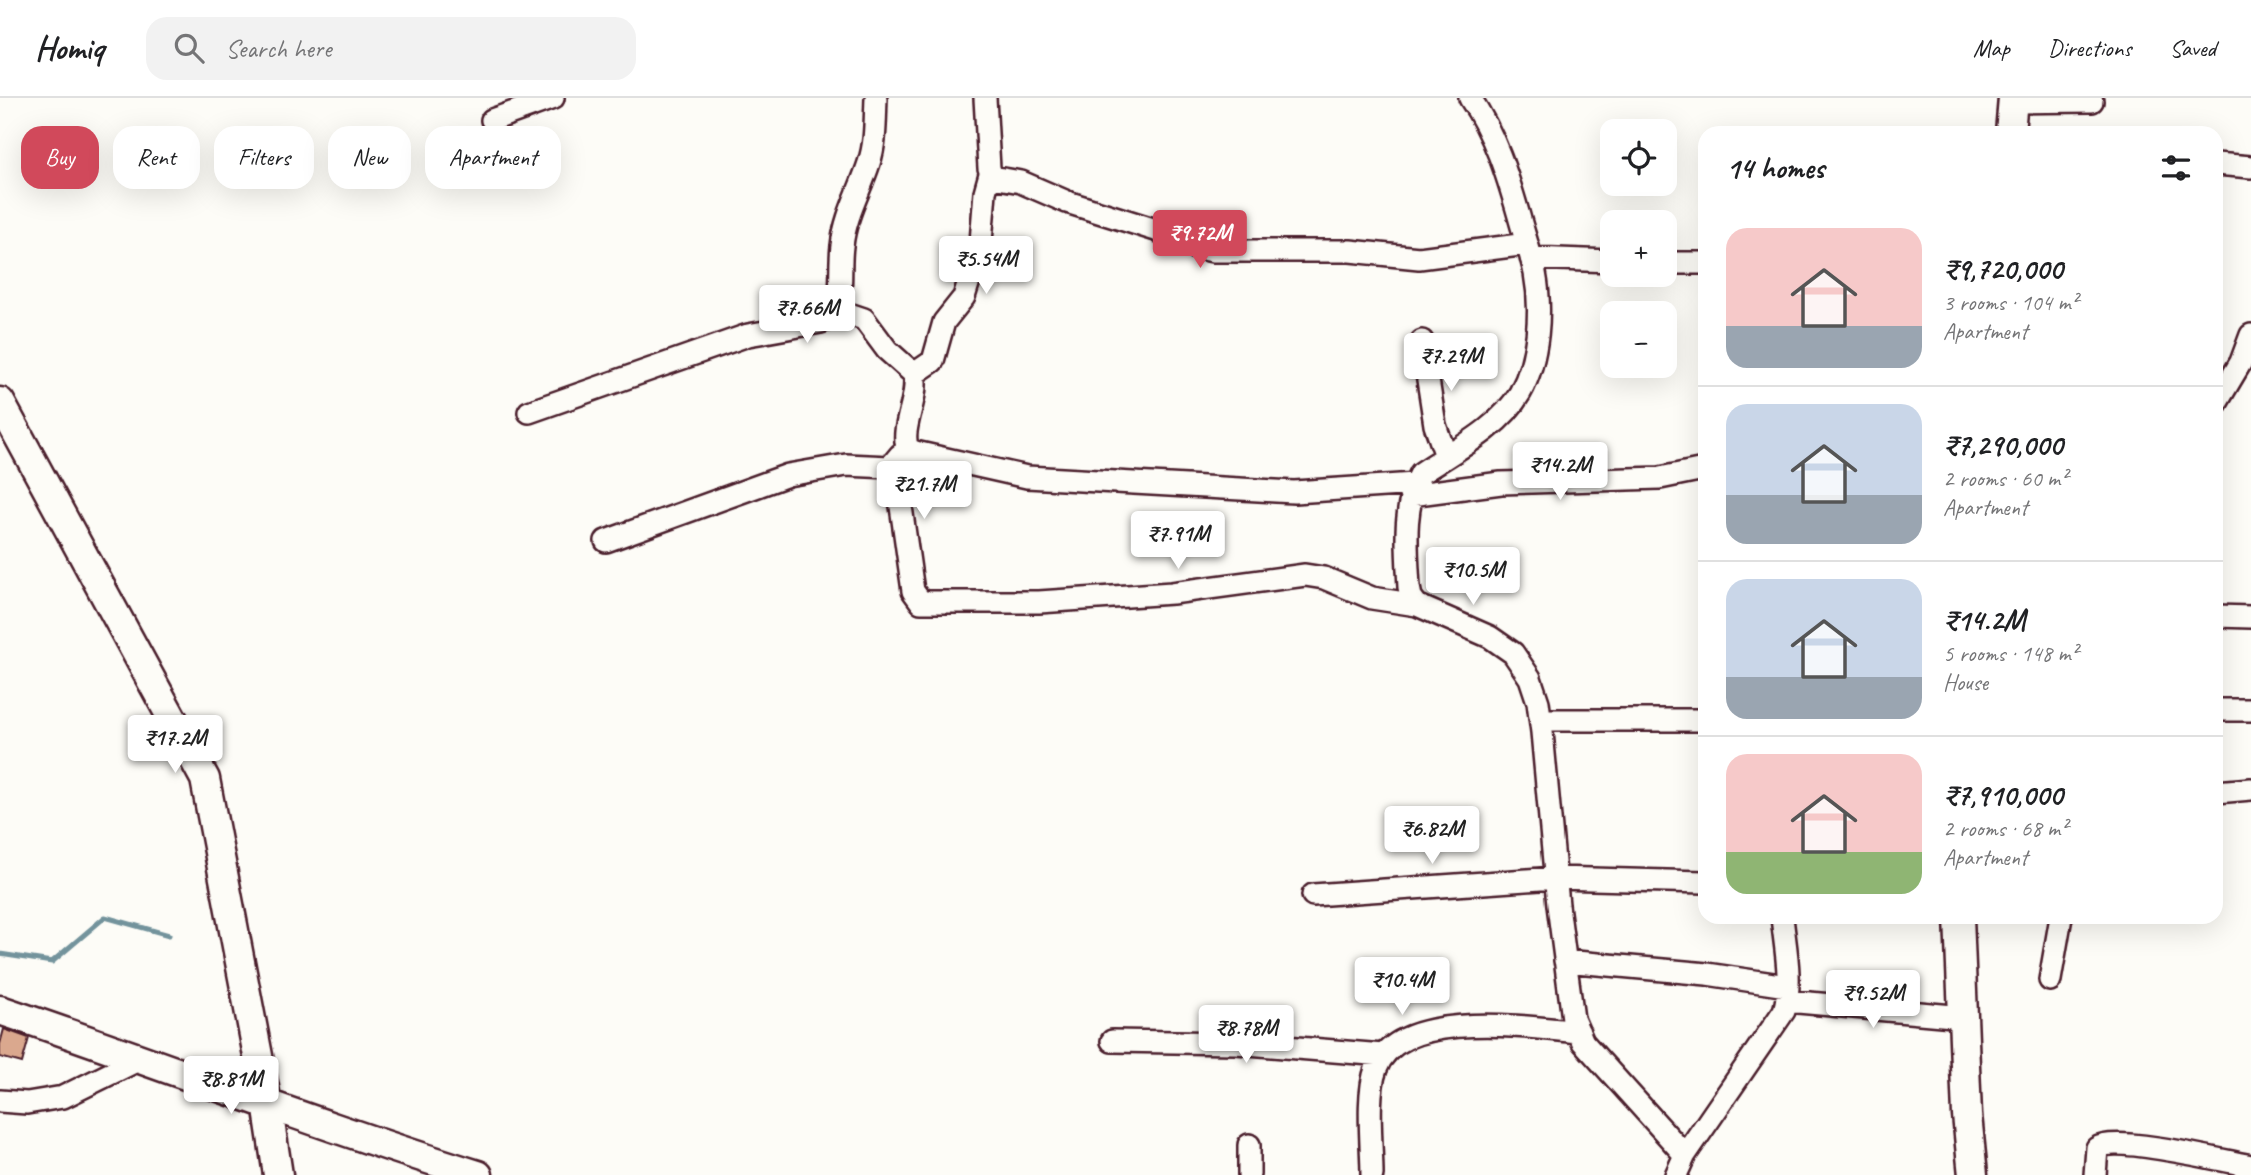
<!DOCTYPE html>
<meta charset="utf-8">
<style>
body{margin:0;font-family:Caveat,sans-serif;background:#f2f2f2;color:#202124;height:100vh;display:flex;flex-direction:column;font-size:26px;white-space:nowrap}
*{box-sizing:border-box;margin:0}
p{font-size:23px;color:#757577}
.icon{flex:none;width:38px;height:38px;fill:none;stroke:currentColor;stroke-width:2;stroke-linecap:round;stroke-linejoin:round}
.map{position:relative;flex:1;overflow:hidden}
.side{position:absolute;left:1698px;top:28px;width:525px;height:798px;display:flex;flex-direction:column;background:#fff;border-radius:21px;box-shadow:0 7px 28px #0002}
.side>*{flex:none}
.top-card{position:absolute;left:21px;top:28px;width:665px;height:63px;display:flex;gap:14px}
.fabs{position:absolute;left:1600px;top:21px;display:grid;gap:14px}
.fabs a{display:grid;place-items:center;width:77px;height:77px;border-radius:14px;background:#fff;box-shadow:0 7px 28px #0002;font-size:35px}
.price{position:absolute;translate:-50% -60px;padding:0 16px;border-radius:7px;background:#fff;color:#222;font-size:23px;line-height:46px;filter:drop-shadow(0 2px 4px #0008)}
.price::after{content:'';position:absolute;left:50%;top:42px;width:21px;height:16px;margin-left:-10px;background:inherit;clip-path:polygon(0 0,100% 0,50% 100%)}
.price.active{background:#d1495b;color:#fff}
ul{padding:0;list-style:none}
li{display:flex;align-items:center;gap:21px;height:175px;padding:0 28px}
li+li{border-top:2px solid #e0e0e0}
li span{display:grid;place-items:center;flex:none;width:196px;height:140px;border-radius:21px;color:#555}
li>.icon{margin-inline-start:auto}
span .icon{width:84px;height:84px;fill:#fffc;stroke-width:1}
li b{font-size:30px}
h2{display:flex;justify-content:space-between;align-items:center;height:84px;padding:0 28px;font-size:30px}
.chip{padding:0 24px;border-radius:21px;background:#fff;box-shadow:0 7px 28px #0002;font-size:24px;line-height:63px}
.chip.active{background:#d1495b;color:#fff}
header{display:flex;align-items:center;gap:42px;box-sizing:border-box;height:98px;padding:0 35px;background:#fff;border-bottom:2px solid #e0e0e0}
header strong{font-size:33px}
nav{display:flex;gap:38px;margin-inline-start:auto;font-size:24px}
.search{width:490px;height:63px;background:#f2f2f2;display:flex;align-items:center;gap:18px;box-sizing:border-box;padding:0 24px;border-radius:21px;color:#757577;font-size:26px}
.map>svg:first-child{display:block}
</style>
<header>
<strong>Homiq</strong>
<div class="search"><svg class="icon" aria-label="search" viewBox="0 0 24 24"><circle cx="10" cy="10" r="6"/><path d="M15 15l6 6"/></svg>Search here</div>
<nav><a>Map</a><a>Directions</a><a>Saved</a></nav>
</header>
<div class="map">
<svg width="2251" height="1077" viewBox="0 0 2251 1077">
<rect width="100%" height="100%" fill="#fdfcf7"/>
<filter id="ink" filterUnits="userSpaceOnUse"><feTurbulence type="fractalNoise" baseFrequency=".0143" numOctaves="2"/><feDisplacementMap in="SourceGraphic" scale="14" xChannelSelector="R" yChannelSelector="G"/><feConvolveMatrix kernelMatrix="1 2 1 2 8 2 1 2 1" color-interpolation-filters="sRGB"/></filter>
<g filter="url(#ink)">
<g fill="none" stroke-linecap="round" stroke-linejoin="round">
<path stroke="#73939c" stroke-width="5" d="M0,856L52,864L105,819L169,837"/>
</g>
<path fill="#daa88e" stroke="#4a1f2b" stroke-width="2" d="M4,931L29,940L22,965L0,959V946Z"/>
<g fill="none" stroke-linecap="round" stroke-linejoin="round">
<defs>
<path id="street" d="M985,0L989,70L992,79L1021,84L1067,104L1156,132L1193,149L1213,153H1350L1419,160L1527,146
M1470,0C1495,37 1507,76 1519,118C1524,137 1531,156 1535,175C1542,212 1539,261 1520,295C1499,331 1455,352 1421,375C1402,408 1407,451 1409,489L1411,499L1417,507L1490,539L1513,555L1530,580L1538,604L1542,634L1558,807L1573,921L1583,944L1685,1057
M2012,4L2092,3
M492,22L553,0
M2216,66L2251,69
M1531,160L1612,163
M1664,165H1704
M837,212L864,221L887,252L914,276C920,299 899,331 908,351L915,354L1027,379L1294,394L1415,386
M1422,243L1435,327L1446,358
M914,276L933,263L944,224L964,199L981,144L985,94L990,76
M2216,306L2241,264L2251,237
M529,314L748,237L821,224L834,218C844,199 839,170 842,148C845,118 860,93 869,65C876,44 875,22 876,0
M895,366L913,493L921,504H1039L1172,495L1305,477L1324,480L1372,500L1417,507
M1410,397L1501,385L1660,380L1704,371
M606,443L788,377L846,367L890,369L900,357
M2216,518L2251,519
M2216,612H2251
M1541,622H1704
M2216,694L2251,691
M1313,797L1555,780L1704,784
M1565,863L1707,876L1787,888
M2050,882L2061,819
M1787,903L1964,919
M1112,943L1236,945L1383,957
M0,1003L27,1005L63,999L142,960
M1249,1047V1077
M1372,1077C1372,1048 1366,997 1376,971C1398,910 1529,929 1579,934
M1676,1077L1685,1057L1784,913C1793,885 1785,848 1782,819
M2095,1077L2097,1050C2116,1037 2224,1063 2251,1068"/>
<path id="secondary" d="M2010,35L2013,0
M0,304L205,681L267,1005L278,1077
M1959,819L1967,1017L1973,1077
M0,912C160,966 317,1027 478,1077"/>
</defs>
<use href="#street" stroke="#4a1f2b" stroke-width="26"/>
<use href="#secondary" stroke="#4a1f2b" stroke-width="33"/>
<use href="#street" stroke="#fdfcf7" stroke-width="21"/>
<use href="#secondary" stroke="#fdfcf7" stroke-width="28"/>
</g>
</g>
</svg>
<div class="fabs">
<a><svg class="icon" aria-label="locate" viewBox="0 0 24 24"><circle cx="12" cy="12" r="6"/><path d="M12 2v4M12 18v4M2 12h4M18 12h4"/></svg></a>
<a>+</a>
<a>−</a>
</div>
<b class="price active" style="left:1200px;top:172px">₹9.72M</b>
<b class="price" style="left:986px;top:198px">₹5.54M</b>
<b class="price" style="left:807px;top:247px">₹7.66M</b>
<b class="price" style="left:1451px;top:295px">₹7.29M</b>
<b class="price" style="left:1560px;top:404px">₹14.2M</b>
<b class="price" style="left:924px;top:423px">₹21.7M</b>
<b class="price" style="left:1178px;top:473px">₹7.91M</b>
<b class="price" style="left:1473px;top:509px">₹10.5M</b>
<b class="price" style="left:175px;top:677px">₹17.2M</b>
<b class="price" style="left:1432px;top:768px">₹6.82M</b>
<b class="price" style="left:1402px;top:919px">₹10.4M</b>
<b class="price" style="left:1873px;top:932px">₹9.52M</b>
<b class="price" style="left:1246px;top:967px">₹8.78M</b>
<b class="price" style="left:231px;top:1018px">₹8.81M</b>
<div class="top-card">
<a class="chip active">Buy</a>
<a class="chip">Rent</a>
<a class="chip">Filters</a>
<a class="chip">New</a>
<a class="chip">Apartment</a>
</div>
<section class="side">
<h2>14 homes<svg class="icon" aria-label="filters" viewBox="0 0 24 24"><path d="M4 7h16M4 17h16"/><circle cx="9" cy="7" r="2"/><circle cx="15" cy="17" r="2"/></svg></h2>
<ul>
<li><span style="background:linear-gradient(#f6c9c9 70%,#9aa5b1 0)"><svg class="icon" aria-label="home" viewBox="0 0 24 24"><path d="M3 11l9-7 9 7M6 9v11h12V9"/></svg></span><div><b>₹9,720,000</b><p>3 rooms · 104 m²</p><p>Apartment</p></div></li>
<li><span style="background:linear-gradient(#c9d6e8 65%,#9aa5b1 0)"><svg class="icon" aria-label="home" viewBox="0 0 24 24"><path d="M3 11l9-7 9 7M6 9v11h12V9"/></svg></span><div><b>₹7,290,000</b><p>2 rooms · 60 m²</p><p>Apartment</p></div></li>
<li><span style="background:linear-gradient(#c9d6e8 70%,#9aa5b1 0)"><svg class="icon" aria-label="home" viewBox="0 0 24 24"><path d="M3 11l9-7 9 7M6 9v11h12V9"/></svg></span><div><b>₹14.2M</b><p>5 rooms · 148 m²</p><p>House</p></div></li>
<li><span style="background:linear-gradient(#f6c9c9 70%,#8fb573 0)"><svg class="icon" aria-label="home" viewBox="0 0 24 24"><path d="M3 11l9-7 9 7M6 9v11h12V9"/></svg></span><div><b>₹7,910,000</b><p>2 rooms · 68 m²</p><p>Apartment</p></div></li>
</ul>
</section>
</div>
